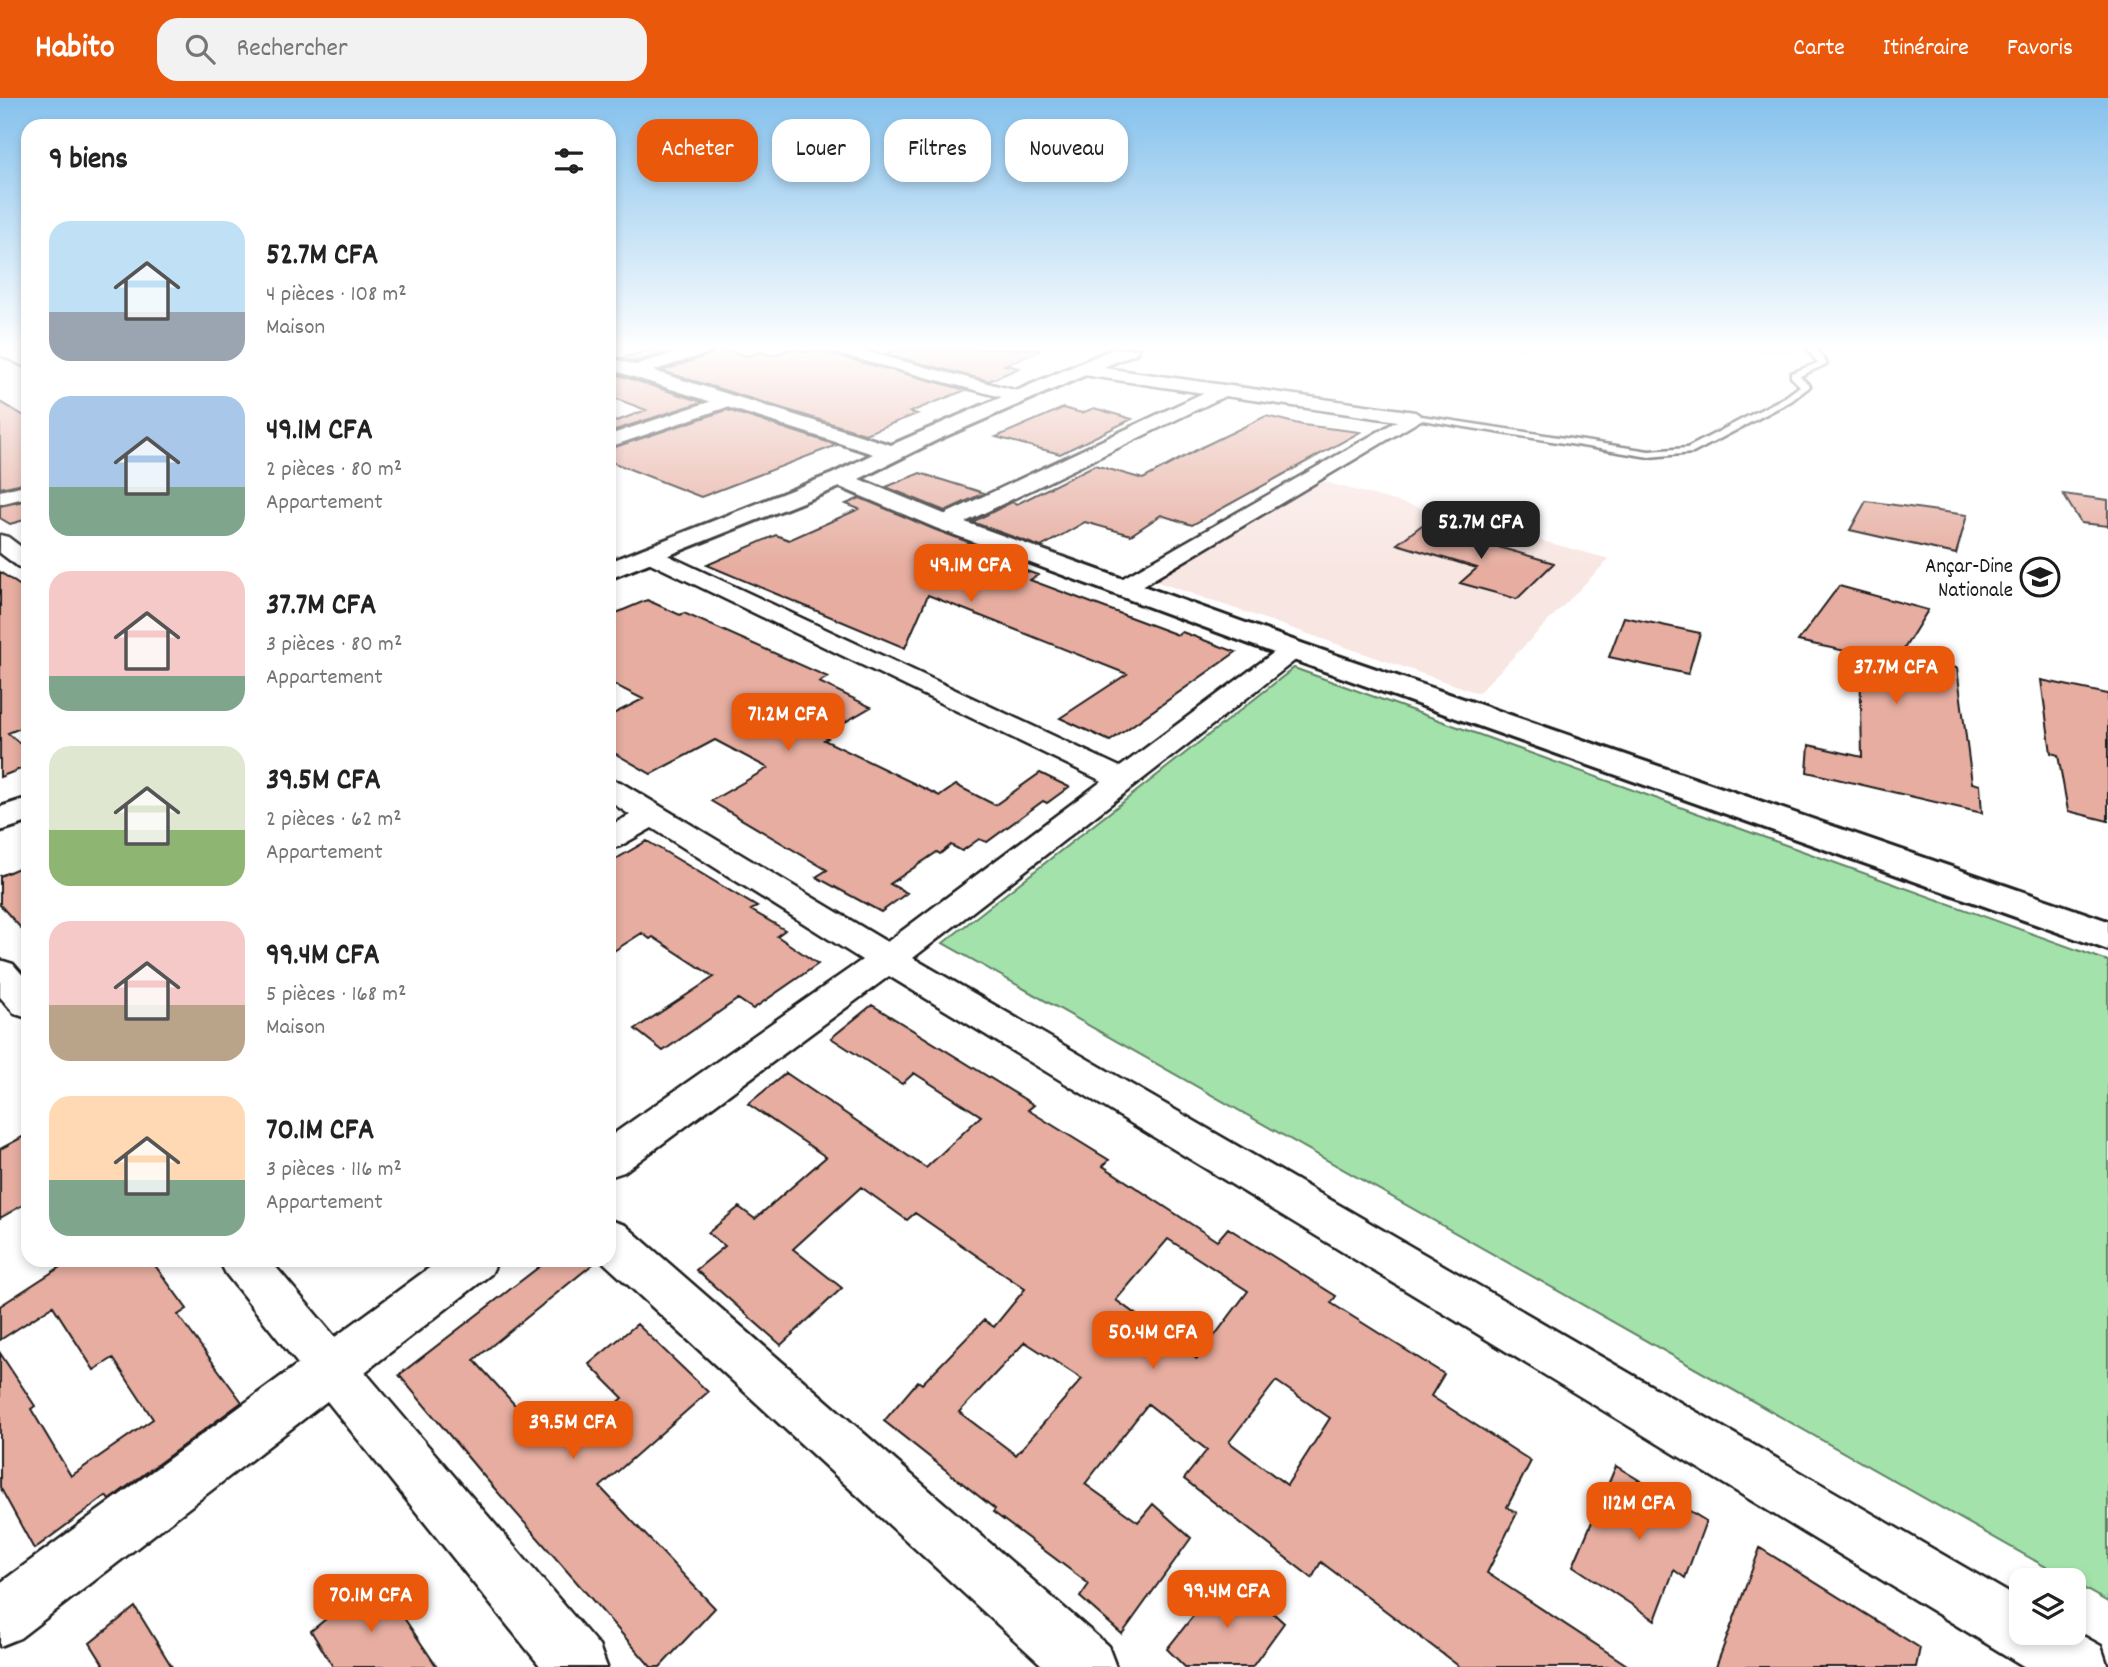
<!DOCTYPE html>
<html lang="fr">
<meta charset="utf-8">
<style>
body{margin:0;font-family:Dekko,sans-serif;background:#f2f2f2;color:#222;height:100vh;display:flex;flex-direction:column;font-size:26px;white-space:nowrap}
*{box-sizing:border-box;margin:0}
p{font-size:23px;color:#767676}
.icon{flex:none;width:38px;height:38px;fill:none;stroke:currentColor;stroke-width:2;stroke-linecap:round;stroke-linejoin:round}
.map{position:relative;flex:1;overflow:hidden}
.panel{position:absolute;left:21px;top:21px;width:595px;height:1148px;display:flex;flex-direction:column;background:#fff;border-radius:21px;box-shadow:0 4px 10px #0003}
.panel>*{flex:none}
.hud{position:absolute;left:637px;top:21px;width:665px;height:63px;display:flex;gap:14px}
.buttons{position:absolute;left:2009px;top:1470px;display:grid;gap:14px}
.buttons a{display:grid;place-items:center;width:77px;height:77px;border-radius:14px;background:#fff;box-shadow:0 4px 10px #0003;font-size:35px}
.price{position:absolute;translate:-50% -60px;padding:0 16px;border-radius:14px;background:#ea580c;color:#fff;font-size:23px;line-height:46px;filter:drop-shadow(0 2px 4px #0008)}
.price::after{content:'';position:absolute;left:50%;top:42px;width:21px;height:16px;margin-left:-10px;background:inherit;clip-path:polygon(0 0,100% 0,50% 100%)}
.price.active{background:#222;color:#fff}
ul{padding:0;list-style:none}
li{display:flex;align-items:center;gap:21px;height:175px;padding:0 28px}
li span{display:grid;place-items:center;flex:none;width:196px;height:140px;border-radius:21px;color:#555}
li>.icon{margin-inline-start:auto}
span .icon{width:84px;height:84px;fill:#fffc;stroke-width:1}
li b{font-size:30px}
h2{display:flex;justify-content:space-between;align-items:center;height:84px;padding:0 28px;font-size:30px}
.pill{padding:0 24px;border-radius:21px;background:#fff;box-shadow:0 4px 10px #0003;font-size:24px;line-height:63px}
.pill.active{background:#ea580c;color:#fff}
header{display:flex;align-items:center;gap:42px;box-sizing:border-box;height:98px;padding:0 35px;background:#ea580c;color:#fff}
header strong{font-size:33px}
nav{display:flex;gap:38px;margin-inline-start:auto;font-size:24px}
.search{width:490px;height:63px;background:#f2f2f2;display:flex;align-items:center;gap:18px;box-sizing:border-box;padding:0 24px;border-radius:21px;color:#767676;font-size:26px}
.map>svg:first-child{display:block}
</style>
<header>
<strong>Habito</strong>
<div class="search"><svg class="icon" aria-label="search" viewBox="0 0 24 24"><circle cx="10" cy="10" r="6"/><path d="M15 15l6 6"/></svg>Rechercher</div>
<nav><a>Carte</a><a>Itinéraire</a><a>Favoris</a></nav>
</header>
<div class="map">
<svg width="2108" height="1569" viewBox="0 0 2108 1569">
<rect width="100%" height="100%" fill="#fff"/>
<filter id="ink" filterUnits="userSpaceOnUse"><feTurbulence type="fractalNoise" baseFrequency=".0143" numOctaves="2"/><feDisplacementMap in="SourceGraphic" scale="14" xChannelSelector="R" yChannelSelector="G"/><feConvolveMatrix kernelMatrix="1 2 1 2 8 2 1 2 1" color-interpolation-filters="sRGB"/></filter>
<g filter="url(#ink)">
<path fill="#f8e6e2" d="M1333,251H1807L1813,255L1344,253Z
M1321,383L1609,461L1478,595L1155,483Z"/>
<path fill="#a3e3ab" stroke="#608064" stroke-width="2" d="M1294,570L2108,863V1504L943,845Z"/>
<path fill="#e6ada0" stroke="#1c1c1c" stroke-width="2" fill-rule="evenodd" d="M652,251H679L635,264L622,260Z
M716,251H725L746,258L759,254L771,257L792,251L809,254L816,252L966,292L910,314L917,316L865,336L662,273L712,256Z
M899,251H1039L1040,253L1005,267L1019,270L989,283L885,256Z
M609,274L702,304L609,334V326L646,312L609,298Z
M0,304L28,320V384L0,390Z
M1063,310L1082,315L1094,310L1132,321L1060,356L996,339Z
M727,312L837,347L701,399L609,363V351Z
M1266,318L1303,327L1360,334L1192,427L1161,417L1131,437L1085,424L1041,449L972,424L1012,404L1017,406L1095,367L1143,381L1202,349Z
M920,375L984,395L945,413L886,389Z
M2063,396L2108,402V428L2081,425Z
M860,400L1017,463L1009,467L1038,477L1030,482L1178,537L1182,534L1236,554L1110,643L1060,620L1127,576L928,497L905,550L707,467L776,437L789,442L859,411L846,406Z
M28,402V421L10,426L0,420V408Z
M1866,403L1967,417L1956,456L1850,432Z
M1422,427L1554,465L1517,501L1460,485L1477,470L1397,446Z
M0,474L28,493V627L8,635L28,653V668L0,679Z
M1839,488L1928,512L1899,559L1957,570L1972,685L1980,687L1982,715L1807,674L1809,647L1862,659L1860,556L1798,543Z
M647,502L680,517L684,515L828,579L819,584L871,609L823,637L828,640L824,642L940,698L956,687L995,707L1040,675L1069,689L1047,705L1043,703L987,744L979,741L962,753L951,747L940,756L937,754L890,786L907,795L881,814L816,779L827,772L711,703L768,670L715,642L651,676L609,652V618L643,601L609,584V518Z
M1624,519L1700,535L1688,576L1609,559Z
M2041,582L2108,596V723L2068,713L2058,657L2051,655Z
M647,743L757,809L751,812L785,832L777,838L818,866L753,911L738,901L663,953L635,931L714,879L653,839L650,841L642,835L609,856V765Z
M28,766V838L0,807V778Z
M872,907L1034,1007L1028,1012L1109,1062L1103,1068L1217,1143L1228,1130L1336,1198L1331,1205L1444,1276L1431,1298L1531,1363L1507,1409L1517,1415L1487,1475L1630,1569H1460L1321,1464L1312,1480L1184,1381L1207,1352L1148,1306L1085,1386L1138,1424L1153,1406L1191,1440L1122,1536L1080,1499L1089,1486L993,1414L995,1411L884,1323L918,1283L922,1286L984,1222L994,1229L1025,1191L915,1115L907,1122L861,1089L793,1151L842,1190L781,1247L696,1172L725,1148L708,1135L739,1109L755,1121L826,1059L748,1006L786,975L926,1070L981,1018L914,975L902,986L831,940ZM1168,1141L1248,1193L1197,1261L1116,1202ZM1025,1244L1082,1281L1016,1357L959,1314ZM1276,1283L1330,1320L1287,1387L1229,1344Z
M28,1036V1104L0,1120V1051Z
M71,1162H151L187,1211L178,1217L242,1304L109,1402L106,1398L34,1451L0,1389V1255L35,1308L31,1311L71,1378L153,1321L113,1260L94,1272L53,1208L0,1242V1208Z
M548,1162H598L474,1262L535,1329L542,1323L567,1349L623,1300L589,1266L637,1226L708,1294L600,1389L715,1510L660,1569H651L481,1375L399,1277Z
M1616,1368L1706,1423L1685,1480L1674,1472L1655,1522L1573,1468Z
M1760,1450L1920,1550L1916,1569H1716Z
M1228,1474L1284,1525L1252,1569H1185L1167,1551Z
M377,1480L437,1569H333L311,1533Z
M135,1509L172,1569H105L90,1545Z"/>
<g fill="none" stroke-linecap="round" stroke-linejoin="round">
<defs>
<path id="service" d="M1807,251H1816L1827,266L1800,278L1810,288L1808,290L1791,303L1693,355L1649,359L1410,320L1415,317L1649,353L1687,350L1785,299L1800,288L1791,279V275L1818,265Z"/>
<path id="minor" d="M0,251H14L28,258V270L0,257Z
M688,251H713L711,254L640,277H628L626,273L628,269Z
M829,251H856L1026,295L1029,299L1020,304L831,254Z
M1083,267L1415,314L1424,320L1132,494H1116L1112,489L1116,484L1397,323L1225,298L953,430H937L934,425L937,420L1203,295L1077,276L1075,272L1077,268Z
M727,298L733,299L736,303L733,307L609,349V337Z
M28,386V399L0,406V393Z
M0,437L8,439L28,454V472L20,470L0,455Z
M650,449L1120,669L1284,547L1293,544L1302,547L1306,552L1302,557L913,860L2021,1502V1535L2074,1533L2101,1548L2108,1569H2025L889,878L624,1074L609,1079V1039L862,862L652,730L620,748L609,751V728L630,717L609,703V681L620,684L887,844L1102,683L642,461L639,456L642,451Z
M0,862L13,866L28,883V920L15,916L0,899Z
M609,1122L625,1127L1108,1548L1116,1569H1044L601,1162H609Z
M219,1162H270L335,1239L440,1162H498L491,1176L365,1274L599,1548L607,1569H541L327,1303L20,1540L0,1548V1485L298,1266L226,1176Z"/>
<path id="tertiary" d="M1113,251H1138L1136,255L937,342L859,381L954,420L1304,546L2108,823V852L1282,558L936,430L840,389L609,481V464L832,376L873,356L609,271V259L891,347Z
M28,700V724L0,733V709Z"/>
</defs>
<use href="#service" stroke="#1c1c1c" stroke-width="5"/>
<use href="#minor" stroke="#1c1c1c" stroke-width="5"/>
<use href="#tertiary" stroke="#1c1c1c" stroke-width="6"/>
<use href="#service" fill="#fff" fill-rule="evenodd"/>
<use href="#minor" fill="#fff" fill-rule="evenodd"/>
<use href="#tertiary" fill="#fff" fill-rule="evenodd"/>
</g>
</g>
<linearGradient id="sky" x2="0" y2="1"><stop stop-color="#85c1ec"/><stop offset="0.53" stop-color="#fff"/><stop offset="1" stop-color="#fff" stop-opacity="0"/></linearGradient>
<rect width="2108" height="471" fill="url(#sky)"/>
<defs>
<symbol id="school-ring" viewBox="-11 -11 22 22"><circle r="9.5" fill="#fff" stroke="#1c1c1c" stroke-width="1.5"/><path d="M0-5L7-2L0 1L-7-2ZM-4 1L0 2.5L4 1V4Q0 6-4 4Z" fill="#1c1c1c"/></symbol>
</defs>
<g fill-rule="evenodd">
<use href="#school-ring" x="2018" y="457" width="44" height="44"/>
</g>
<g text-anchor="middle" stroke-width="6" stroke-linejoin="round" paint-order="stroke">
<g font-size="21" fill="#1c1c1c" stroke="#fff" text-anchor="end">
<text x="2013" y="474">Ançar-Dine<tspan x="2013" dy="24">Nationale</tspan></text>
</g>
</g>
</svg>
<div class="buttons">
<a><svg class="icon" aria-label="layers" viewBox="0 0 24 24"><path d="M12 4l9 5-9 5-9-5zM3 14l9 5 9-5"/></svg></a>
</div>
<b class="price active" style="left:1481px;top:463px">52.7M CFA</b>
<b class="price" style="left:971px;top:506px">49.1M CFA</b>
<b class="price" style="left:1896px;top:608px">37.7M CFA</b>
<b class="price" style="left:788px;top:655px">71.2M CFA</b>
<b class="price" style="left:1153px;top:1273px">50.4M CFA</b>
<b class="price" style="left:573px;top:1363px">39.5M CFA</b>
<b class="price" style="left:1639px;top:1444px">112M CFA</b>
<b class="price" style="left:1227px;top:1532px">99.4M CFA</b>
<b class="price" style="left:371px;top:1536px">70.1M CFA</b>
<div class="hud">
<a class="pill active">Acheter</a>
<a class="pill">Louer</a>
<a class="pill">Filtres</a>
<a class="pill">Nouveau</a>
</div>
<section class="panel">
<h2>9 biens<svg class="icon" aria-label="filters" viewBox="0 0 24 24"><path d="M4 7h16M4 17h16"/><circle cx="9" cy="7" r="2"/><circle cx="15" cy="17" r="2"/></svg></h2>
<ul>
<li><span style="background:linear-gradient(#bfe0f5 65%,#9aa5b1 0)"><svg class="icon" aria-label="home" viewBox="0 0 24 24"><path d="M3 11l9-7 9 7M6 9v11h12V9"/></svg></span><div><b>52.7M CFA</b><p>4 pièces · 108 m²</p><p>Maison</p></div></li>
<li><span style="background:linear-gradient(#a9c7e8 65%,#7fa58c 0)"><svg class="icon" aria-label="home" viewBox="0 0 24 24"><path d="M3 11l9-7 9 7M6 9v11h12V9"/></svg></span><div><b>49.1M CFA</b><p>2 pièces · 80 m²</p><p>Appartement</p></div></li>
<li><span style="background:linear-gradient(#f6c9c9 75%,#7fa58c 0)"><svg class="icon" aria-label="home" viewBox="0 0 24 24"><path d="M3 11l9-7 9 7M6 9v11h12V9"/></svg></span><div><b>37.7M CFA</b><p>3 pièces · 80 m²</p><p>Appartement</p></div></li>
<li><span style="background:linear-gradient(#dfe7d0 60%,#8fb573 0)"><svg class="icon" aria-label="home" viewBox="0 0 24 24"><path d="M3 11l9-7 9 7M6 9v11h12V9"/></svg></span><div><b>39.5M CFA</b><p>2 pièces · 62 m²</p><p>Appartement</p></div></li>
<li><span style="background:linear-gradient(#f6c9c9 60%,#b9a48a 0)"><svg class="icon" aria-label="home" viewBox="0 0 24 24"><path d="M3 11l9-7 9 7M6 9v11h12V9"/></svg></span><div><b>99.4M CFA</b><p>5 pièces · 168 m²</p><p>Maison</p></div></li>
<li><span style="background:linear-gradient(#ffd9b3 60%,#7fa58c 0)"><svg class="icon" aria-label="home" viewBox="0 0 24 24"><path d="M3 11l9-7 9 7M6 9v11h12V9"/></svg></span><div><b>70.1M CFA</b><p>3 pièces · 116 m²</p><p>Appartement</p></div></li>
</ul>
</section>
</div>
